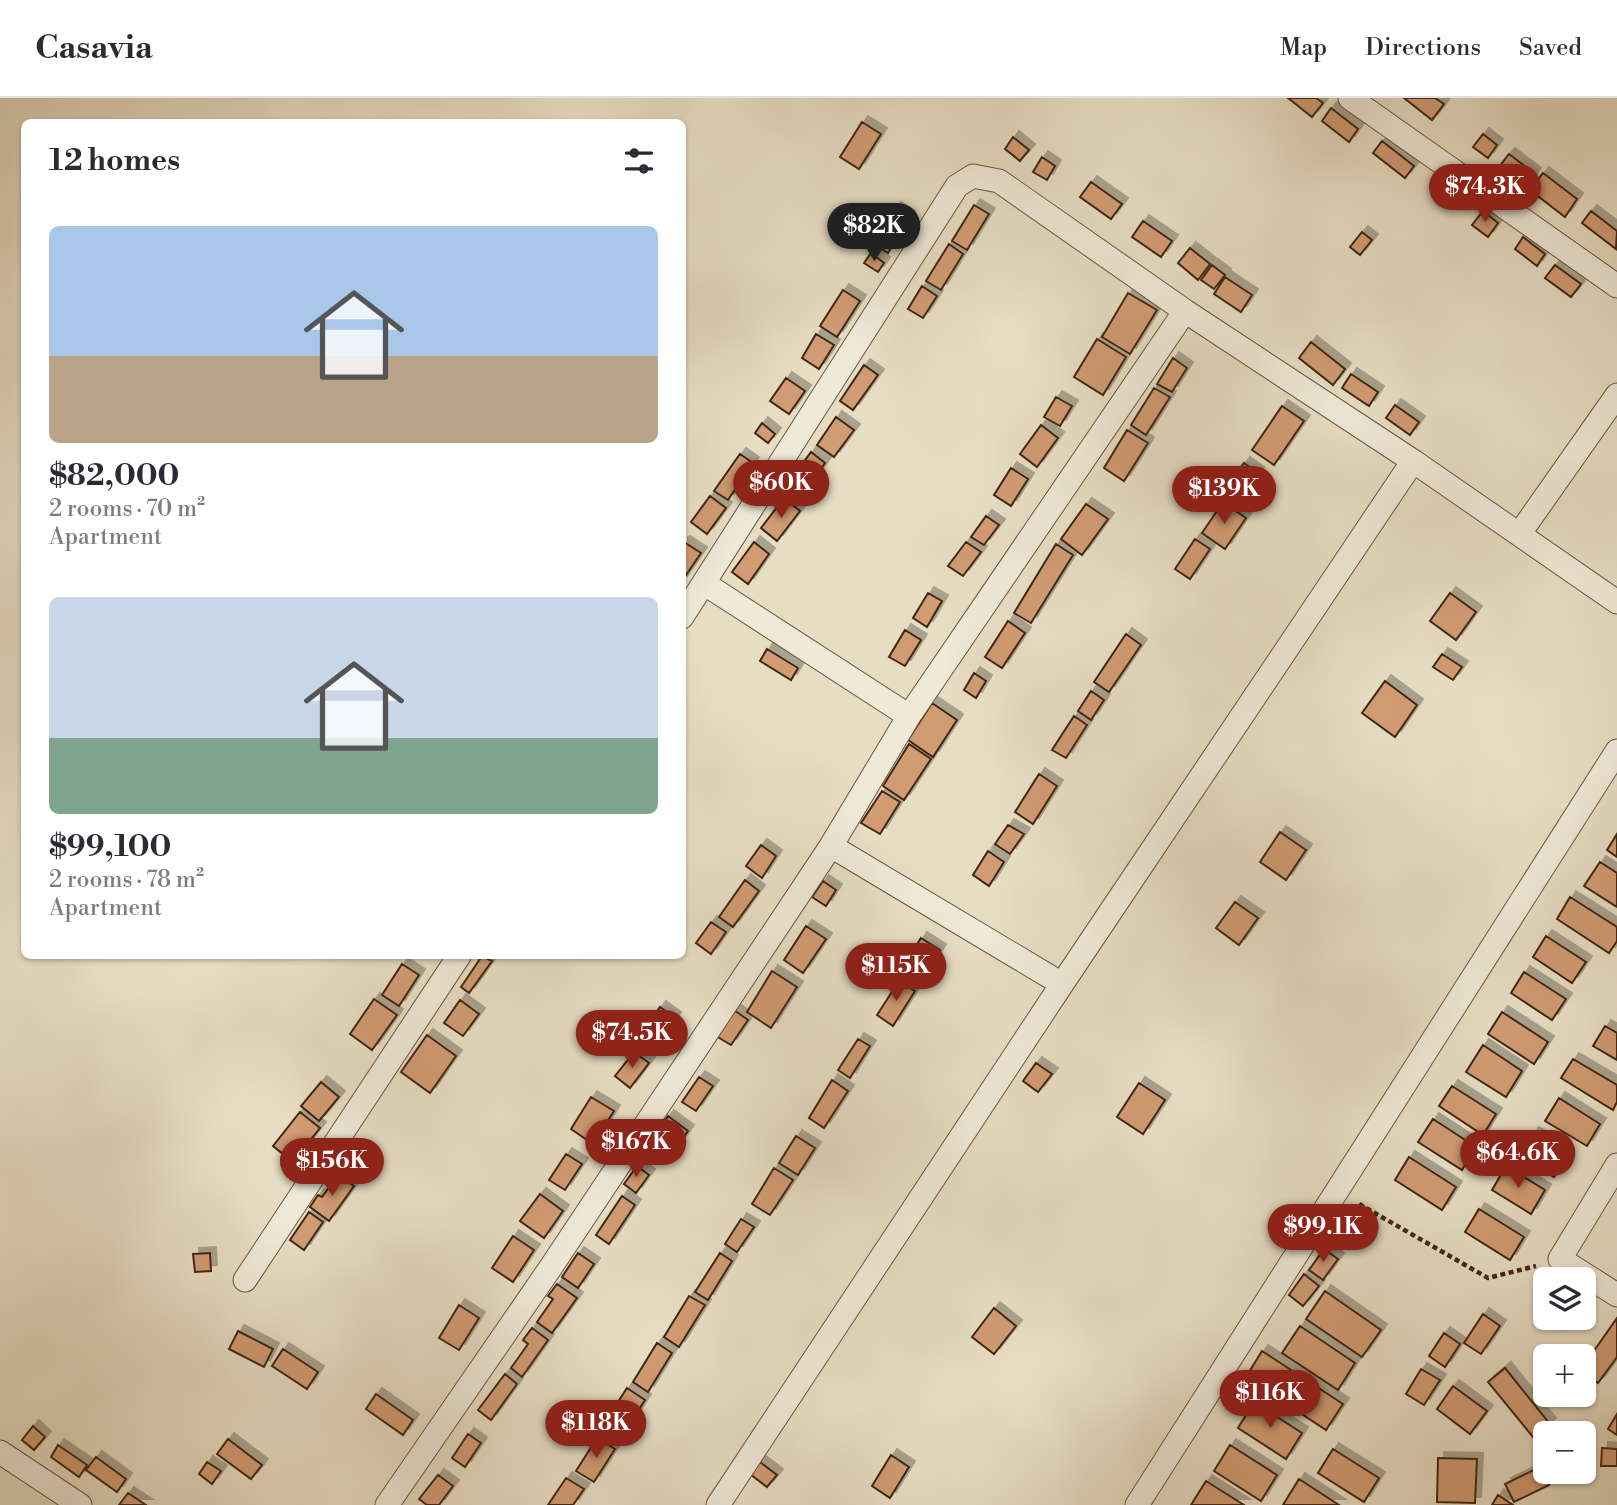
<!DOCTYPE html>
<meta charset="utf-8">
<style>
body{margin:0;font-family:"Libre Bodoni",serif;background:#f2f2f3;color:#2b2b33;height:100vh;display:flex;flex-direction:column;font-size:26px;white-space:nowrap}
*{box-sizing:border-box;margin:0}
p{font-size:23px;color:#7c7c81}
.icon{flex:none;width:38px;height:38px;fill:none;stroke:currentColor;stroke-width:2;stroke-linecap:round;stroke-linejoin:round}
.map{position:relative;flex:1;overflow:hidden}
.sheet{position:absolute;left:21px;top:21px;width:665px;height:840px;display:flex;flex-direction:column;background:#fff;border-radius:10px;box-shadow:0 2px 5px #0004}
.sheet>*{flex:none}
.fabs{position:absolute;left:1533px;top:1169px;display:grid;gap:14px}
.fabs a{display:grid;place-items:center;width:63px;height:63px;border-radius:10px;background:#fff;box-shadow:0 2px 5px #0004;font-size:35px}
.price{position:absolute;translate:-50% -60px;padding:0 16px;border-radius:24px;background:#8f2418;color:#fff;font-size:23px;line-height:46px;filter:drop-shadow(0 2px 4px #0008)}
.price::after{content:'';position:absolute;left:50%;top:42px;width:21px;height:16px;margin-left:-10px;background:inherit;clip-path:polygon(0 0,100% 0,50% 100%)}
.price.on{background:#222;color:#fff}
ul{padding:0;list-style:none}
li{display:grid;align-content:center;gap:14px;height:371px;padding:0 28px}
li span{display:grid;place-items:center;height:217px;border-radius:10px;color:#555}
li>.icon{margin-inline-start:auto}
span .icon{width:126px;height:126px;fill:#fffc;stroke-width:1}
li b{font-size:30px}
h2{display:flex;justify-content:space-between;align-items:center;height:84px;padding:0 28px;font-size:30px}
header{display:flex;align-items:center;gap:42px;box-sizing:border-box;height:98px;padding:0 35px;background:#fff;border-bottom:2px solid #e1e1e2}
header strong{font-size:33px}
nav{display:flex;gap:38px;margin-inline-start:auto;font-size:24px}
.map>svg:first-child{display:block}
</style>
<header>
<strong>Casavia</strong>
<nav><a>Map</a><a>Directions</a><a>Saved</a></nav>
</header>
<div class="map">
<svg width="1617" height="1407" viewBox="0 0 1617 1407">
<defs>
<filter id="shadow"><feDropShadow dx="6" dy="-6" stdDeviation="0" flood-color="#0004"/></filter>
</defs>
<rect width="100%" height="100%" fill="#e7ddc3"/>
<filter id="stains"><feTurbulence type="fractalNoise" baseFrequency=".00286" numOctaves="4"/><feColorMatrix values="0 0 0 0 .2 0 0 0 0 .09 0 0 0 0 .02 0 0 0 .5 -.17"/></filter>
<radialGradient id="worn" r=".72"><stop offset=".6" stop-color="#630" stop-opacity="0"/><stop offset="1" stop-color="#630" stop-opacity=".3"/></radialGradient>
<path fill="#d19b73" stroke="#402814" stroke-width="2" filter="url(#shadow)" d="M1288,0H1316L1323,5L1312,19Z
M1404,0H1435L1444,6L1432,22Z
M1331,10L1358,31L1349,44L1322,23Z
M862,24L881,36L859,71L840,59Z
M1483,36L1497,47L1488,60L1473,49Z
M1013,39L1029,52L1020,63L1005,51Z
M1382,43L1414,68L1405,80L1373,55Z
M1509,56L1535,76L1525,89L1499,69Z
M1042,59L1055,68L1047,82L1033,74Z
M1543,75L1577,101L1565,119L1530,92Z
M1091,84L1122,106L1111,121L1080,99Z
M974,107L989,116L967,152L952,143Z
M895,110L909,119L888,155L874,146Z
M1483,113L1498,125L1488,139L1472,127Z
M1591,113L1617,133L1616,151L1582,125Z
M1143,123L1172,143L1161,159L1132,139Z
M1362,134L1372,142L1360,157L1350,149Z
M1523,139L1545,156L1537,168L1515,151Z
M949,146L963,156L941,192L926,183Z
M1190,150L1210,166L1198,182L1178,165Z
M871,155L884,165L878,174L864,165Z
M1212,167L1225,177L1214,191L1201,182Z
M1555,167L1581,186L1571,199L1545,180Z
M1225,179L1252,197L1241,214L1214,196Z
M922,188L937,198L923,220L908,211Z
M843,192L860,203L837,239L820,228Z
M1128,195L1157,212L1130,256L1102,239Z
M816,236L834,247L819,271L802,260Z
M1097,241L1126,259L1103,297L1074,279Z
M1311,244L1345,271L1333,287L1299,260Z
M1173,260L1187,270L1172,294L1157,286Z
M864,267L878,277L853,312L840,303Z
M1351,276L1378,294L1369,308L1342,290Z
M786,280L805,293L789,316L770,303Z
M1154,290L1170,299L1146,337L1131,327Z
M1056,299L1072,308L1060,328L1044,319Z
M1395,307L1419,324L1410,337L1386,320Z
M1282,308L1304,323L1274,367L1252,352Z
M836,319L854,332L834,359L817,347Z
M762,325L775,336L768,345L755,335Z
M1041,327L1058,340L1037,369L1020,356Z
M1127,332L1148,345L1124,383L1104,370Z
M811,354L825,365L802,399L787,387Z
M740,356L753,365L728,402L714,393Z
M1244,365L1258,375L1242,399L1227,389Z
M1011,370L1028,381L1011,408L994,397Z
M710,398L726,410L707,436L691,424Z
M784,400L800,413L777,443L761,430Z
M1223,404L1246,420L1225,451L1202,435Z
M1086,406L1108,421L1082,457L1061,441Z
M986,418L999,427L984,447L971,439Z
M1195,441L1210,451L1190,481L1175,471Z
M684,444L701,455L682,483V445Z
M754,444L769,456L748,486L732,474Z
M966,444L981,454L963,478L948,468Z
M1056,446L1073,457L1031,525L1014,515Z
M928,495L942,503L927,529L913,520Z
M1450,495L1476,514L1456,542L1430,523Z
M1008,523L1025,535L1002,570L985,559Z
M905,532L921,542L905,568L889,559Z
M1126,536L1141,547L1109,594L1094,584Z
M767,551L798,570L791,582L760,563Z
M1442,556L1462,569L1453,582L1433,569Z
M974,575L986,583L976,600L964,592Z
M1385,583L1417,607L1395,639L1362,615Z
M1091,593L1104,602L1091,622L1078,613Z
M932,605L957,622L933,659L908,642Z
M1074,618L1087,627L1066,660L1052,652Z
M909,646L931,661L904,702L883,688Z
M1039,676L1057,688L1033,726L1015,714Z
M882,693L900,704L880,736L861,725Z
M1008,727L1024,736L1010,756L995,746Z
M1280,734L1306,752L1286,782L1260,764Z
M1617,736V759L1607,752Z
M761,747L776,758L762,780L746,768Z
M988,753L1004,764L989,788L973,777Z
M1600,764L1617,775V809L1584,788Z
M745,782L759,793L733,829L719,819Z
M823,783L836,792L826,808L812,799Z
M1570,799L1617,829V843L1609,855L1557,821Z
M1235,804L1258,820L1239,847L1216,830Z
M711,824L726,834L711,856L696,845Z
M806,828L826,841L803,875L784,862Z
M1546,838L1586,864L1572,885L1533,859Z
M921,840L940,852L920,883L902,871Z
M482,858L492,863L469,895L461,889Z
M402,866L419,877L399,908L382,897Z
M772,873L797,889L771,930L747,914Z
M1524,874L1566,901L1552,922L1511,895Z
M899,883L915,893L893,928L877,917Z
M374,901L397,917L372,952L350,936Z
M460,902L479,916L463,938L444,925Z
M660,909L675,920L654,952L638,941Z
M734,912L748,922L731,947L716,938Z
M1502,914L1548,944L1534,966L1488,936Z
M1605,928L1617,935V962L1593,948Z
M427,937L456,958L430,995L401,974Z
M858,941L870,948L850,980L838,972Z
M1483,947L1522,973L1506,999L1466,974Z
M634,954L649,965L630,990L615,978Z
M1573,961L1617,987V1004L1613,1012L1561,980Z
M1036,965L1052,976L1038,994L1023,983Z
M699,979L713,988L696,1013L682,1004Z
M832,982L848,993L824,1030L809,1020Z
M321,984L339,999L319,1023L301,1008Z
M1139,985L1165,1002L1143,1036L1117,1019Z
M1452,988L1496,1016L1483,1037L1439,1008Z
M591,999L614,1013L593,1046L571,1031Z
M1559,1000L1600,1026L1587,1048L1545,1023Z
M300,1014L320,1030L293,1064L273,1048Z
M668,1018L688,1033L667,1062L647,1048Z
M1433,1021L1476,1049L1462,1072L1418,1044Z
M1533,1035L1568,1056L1554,1079L1520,1058Z
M796,1038L815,1050L798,1077L779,1065Z
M566,1056L582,1066L565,1092L549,1082Z
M1409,1059L1456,1089L1442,1112L1395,1082Z
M637,1068L649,1077L636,1095L624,1086Z
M1506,1068L1545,1092L1531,1116L1492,1092Z
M774,1070L793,1082L770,1117L752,1106Z
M338,1077L354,1088L329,1123L310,1109L318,1097L322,1099Z
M540,1096L563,1113L544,1140L520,1123Z
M622,1098L635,1107L609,1146L596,1137Z
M1479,1111L1524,1139L1510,1162L1465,1134Z
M309,1114L323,1124L304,1152L290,1142Z
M1352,1114L1366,1127L1349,1146L1335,1133Z
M741,1121L754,1129L737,1154L725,1146Z
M513,1138L534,1152L513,1184L492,1170Z
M1324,1151L1338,1161L1323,1182L1309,1172Z
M210,1155L211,1173L195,1174L193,1156Z
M578,1155L594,1166L578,1190L562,1179Z
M720,1155L732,1163L708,1202L695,1194Z
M1304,1176L1319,1188L1303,1208L1289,1197Z
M557,1186L577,1200L552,1235L537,1224L553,1201L548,1198Z
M1325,1193L1381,1232L1362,1259L1306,1221Z
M689,1198L705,1207L679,1249L664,1239Z
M459,1207L479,1220L459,1252L439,1240Z
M994,1210L1016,1228L994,1256L972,1239Z
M1483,1216L1500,1228L1481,1256L1464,1245Z
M1617,1220V1259L1598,1285L1584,1275V1267Z
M1300,1228L1355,1265L1338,1292L1282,1255Z
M532,1230L548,1242L522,1279L511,1270L528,1246L523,1242Z
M238,1233L273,1251L264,1269L229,1251Z
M1444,1235L1460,1246L1445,1269L1429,1258Z
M657,1245L672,1255L648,1294L633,1284Z
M283,1251L318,1274L307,1291L272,1268Z
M1262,1253L1343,1306L1326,1332L1246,1279Z
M1505,1270L1550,1326L1533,1339L1488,1284Z
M1421,1271L1440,1282L1424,1307L1406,1296Z
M505,1276L517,1286L491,1322L478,1312Z
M1453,1288L1487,1313L1470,1336L1437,1311Z
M627,1290L645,1302L620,1341L602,1329Z
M376,1296L413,1322L403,1337L366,1311Z
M1254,1304L1302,1335L1286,1361L1238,1330Z
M1617,1316V1337L1608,1331Z
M33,1328L45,1339L34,1352L22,1342Z
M468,1336L481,1345L465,1369L452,1360Z
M597,1340L615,1351L594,1384L576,1373Z
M228,1341L262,1367L251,1381L217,1356Z
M58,1347L87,1367L79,1379L51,1359Z
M1230,1347L1277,1377L1261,1403L1214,1373Z
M1602,1350L1617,1351V1368H1601Z
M1333,1351L1379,1380L1364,1404L1318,1375Z
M891,1357L909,1369L890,1400L872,1388Z
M96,1359L126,1381L117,1394L86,1372Z
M1438,1360L1477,1361L1475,1405L1437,1404Z
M207,1364L221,1373L212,1386L199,1376Z
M760,1364L777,1377L767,1389L750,1376Z
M1540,1369L1549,1387L1514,1404L1505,1386Z
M438,1377L453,1388L439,1407H427L419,1401Z
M566,1380L584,1391L573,1407H548Z
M1299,1381L1339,1407H1283Z
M1206,1383L1244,1407H1191Z
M128,1395L146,1407H119Z
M1498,1397L1513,1407H1492Z"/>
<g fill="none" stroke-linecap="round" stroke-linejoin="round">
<defs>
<path id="street" d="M1350,0L1617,188
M1520,435L1617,297
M705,486L909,618
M682,519L957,88L973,78L999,83L1185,213L1413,363L1617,504
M831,748L1062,886
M1617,1067L1560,1161L1617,1197
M245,1182L459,858
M0,1354L80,1407
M387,1407L551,1169L831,748L909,618L1185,213
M718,1407L1062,886L1413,363
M1137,1407L1617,653"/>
</defs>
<use href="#street" stroke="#6a5540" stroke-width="25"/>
<path stroke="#402814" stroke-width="4.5" stroke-dasharray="5 3.5" stroke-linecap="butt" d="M1359,1106L1488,1180L1536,1168"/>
<use href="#street" stroke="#efe9d8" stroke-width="23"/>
</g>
<rect width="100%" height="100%" filter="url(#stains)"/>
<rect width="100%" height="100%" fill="url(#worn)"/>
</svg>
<div class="fabs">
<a><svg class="icon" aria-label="layers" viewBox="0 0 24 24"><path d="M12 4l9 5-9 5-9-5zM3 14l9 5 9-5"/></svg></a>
<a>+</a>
<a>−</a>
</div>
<b class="price" style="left:1485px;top:126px">$74.3K</b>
<b class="price on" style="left:874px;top:165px">$82K</b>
<b class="price" style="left:781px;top:422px">$60K</b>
<b class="price" style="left:1224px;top:428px">$139K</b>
<b class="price" style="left:896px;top:905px">$115K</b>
<b class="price" style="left:632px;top:972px">$74.5K</b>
<b class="price" style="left:636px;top:1081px">$167K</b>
<b class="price" style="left:1518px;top:1092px">$64.6K</b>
<b class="price" style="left:332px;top:1100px">$156K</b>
<b class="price" style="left:1323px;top:1166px">$99.1K</b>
<b class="price" style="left:1270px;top:1332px">$116K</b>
<b class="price" style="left:596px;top:1362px">$118K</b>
<section class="sheet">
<h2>12 homes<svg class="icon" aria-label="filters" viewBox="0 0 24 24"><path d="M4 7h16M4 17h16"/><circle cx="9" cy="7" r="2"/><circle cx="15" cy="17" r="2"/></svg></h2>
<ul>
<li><span style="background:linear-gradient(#a9c7e8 60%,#b9a48a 0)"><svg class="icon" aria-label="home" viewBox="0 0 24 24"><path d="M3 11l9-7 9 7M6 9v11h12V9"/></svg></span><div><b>$82,000</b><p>2 rooms · 70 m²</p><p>Apartment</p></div></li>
<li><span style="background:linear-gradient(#c9d6e8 65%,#7fa58c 0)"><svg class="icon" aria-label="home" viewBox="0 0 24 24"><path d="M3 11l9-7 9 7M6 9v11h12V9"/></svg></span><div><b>$99,100</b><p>2 rooms · 78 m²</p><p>Apartment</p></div></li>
</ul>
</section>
</div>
